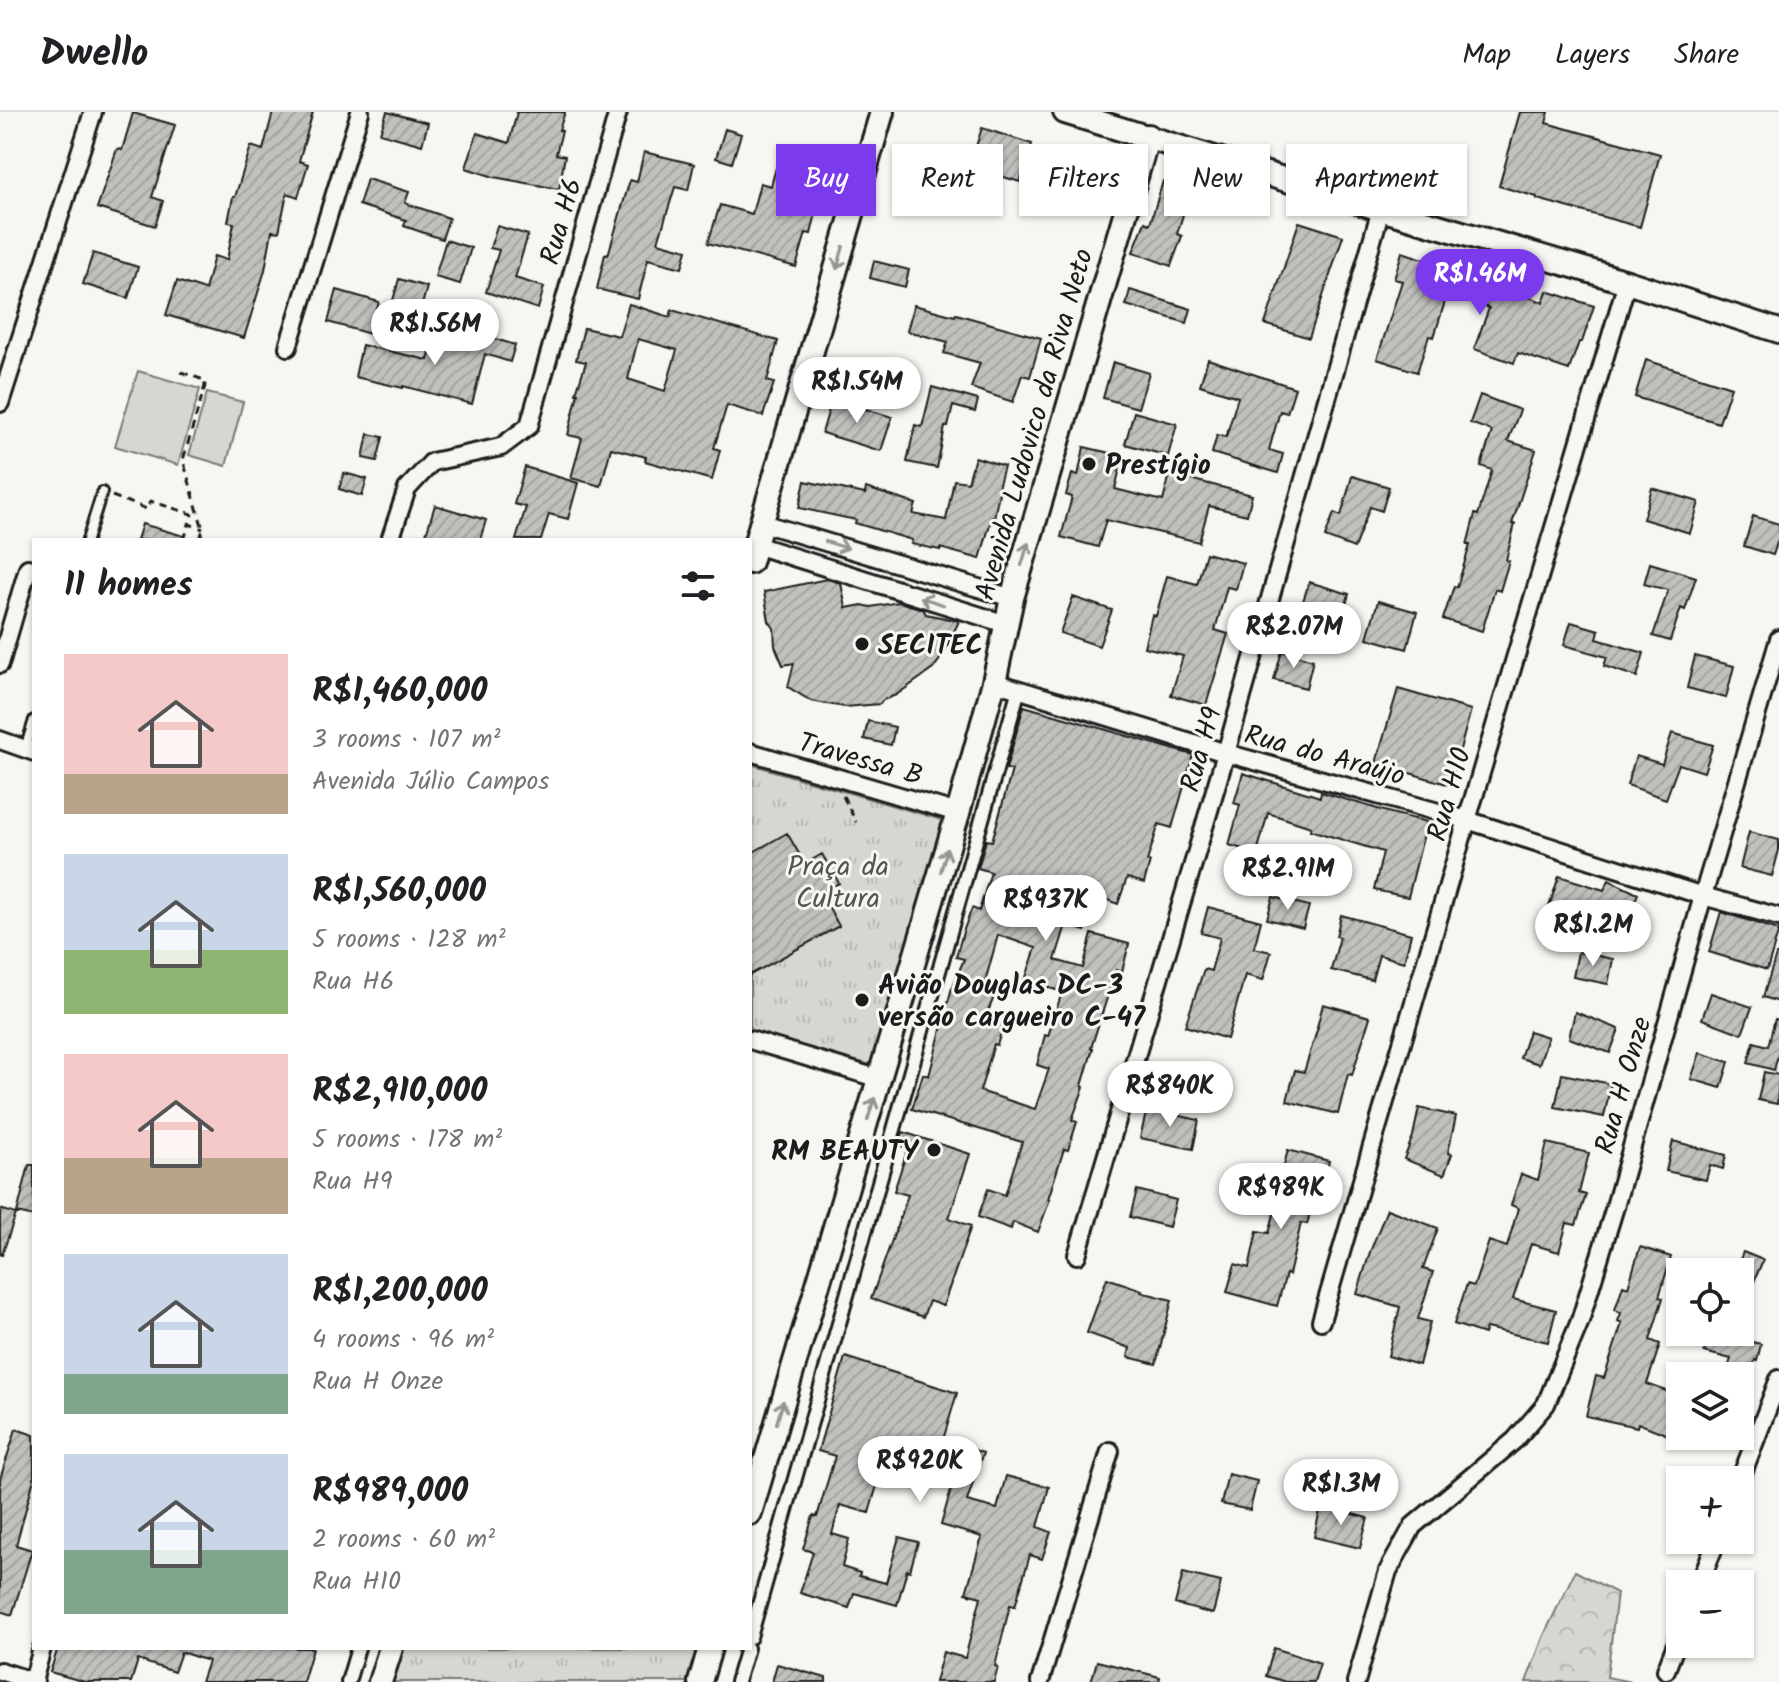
<!DOCTYPE html>
<meta charset="utf-8">
<style>
body{margin:0;font-family:Kalam,sans-serif;background:#f6f6f6;color:#202124;height:100vh;display:flex;flex-direction:column;font-size:30px;white-space:nowrap}
*{box-sizing:border-box;margin:0}
p{font-size:26px;color:#757577}
.icon{flex:none;width:44px;height:44px;fill:none;stroke:currentColor;stroke-width:2;stroke-linecap:round;stroke-linejoin:round}
.map{position:relative;flex:1;overflow:hidden}
.details{position:absolute;left:32px;top:426px;width:720px;height:1112px;display:flex;flex-direction:column;background:#fff;border-radius:0px;box-shadow:0 2px 6px #0004}
.details>*{flex:none}
.banner{position:absolute;left:776px;top:32px;width:760px;height:72px;display:flex;gap:16px}
.fabs{position:absolute;left:1666px;top:1146px;display:grid;gap:16px}
.fabs a{display:grid;place-items:center;width:88px;height:88px;border-radius:0px;background:#fff;box-shadow:0 2px 6px #0004;font-size:40px}
.price{position:absolute;translate:-50% -68px;padding:0 18px;border-radius:28px;background:#fff;color:#222;font-size:26px;line-height:52px;filter:drop-shadow(0 2px 4px #0008)}
.price::after{content:'';position:absolute;left:50%;top:48px;width:24px;height:18px;margin-left:-12px;background:inherit;clip-path:polygon(0 0,100% 0,50% 100%)}
.price.current{background:#7c3aed;color:#fff}
ul{padding:0;list-style:none}
li{display:flex;align-items:center;gap:24px;height:200px;padding:0 32px}
li span{display:grid;place-items:center;flex:none;width:224px;height:160px;border-radius:0px;color:#555}
li>.icon{margin-inline-start:auto}
span .icon{width:96px;height:96px;fill:#fffc;stroke-width:1}
li b{font-size:34px}
h2{display:flex;justify-content:space-between;align-items:center;height:96px;padding:0 32px;font-size:34px}
.tag{padding:0 28px;border-radius:0px;background:#fff;box-shadow:0 2px 6px #0004;font-size:28px;line-height:72px}
.tag.current{background:#7c3aed;color:#fff}
header{display:flex;align-items:center;gap:48px;box-sizing:border-box;height:112px;padding:0 40px;background:#fff;border-bottom:2px solid #e0e0e0}
header strong{font-size:38px}
nav{display:flex;gap:44px;margin-inline-start:auto;font-size:28px}
.map>svg:first-child{display:block}
</style>
<header>
<strong>Dwello</strong>
<nav><a>Map</a><a>Layers</a><a>Share</a></nav>
</header>
<div class="map">
<svg width="1779" height="1570" viewBox="0 0 1779 1570">
<defs>
<pattern id="forest-crowns" width="20" height="18" patternUnits="userSpaceOnUse" patternTransform="scale(2)"><rect width="20" height="18" fill="#d6d6d2"/><path d="M2 6a3 3 0 1 1 6 0M12 15a3 3 0 1 1 6 0" fill="none" stroke="#b7b7b4"/></pattern>
<pattern id="park-tufts" width="24" height="20" patternUnits="userSpaceOnUse" patternTransform="scale(2)"><rect width="24" height="20" fill="#d6d6d2"/><path d="M3 7l-1-3M5 7V3M7 7l1-3M15 17l-1-3M17 17v-4M19 17l1-3" fill="none" stroke="#b7b7b4"/></pattern>
<pattern id="building-hatch" width="6" height="6" patternUnits="userSpaceOnUse" patternTransform="scale(2)"><rect width="6" height="6" fill="#c0c0bd"/><path d="M-1 1l2-2M0 6l6-6M5 7l2-2" fill="none" stroke="#a4a4a2"/></pattern>
</defs>
<rect width="100%" height="100%" fill="#f6f6f2"/>
<filter id="ink" filterUnits="userSpaceOnUse"><feTurbulence type="fractalNoise" baseFrequency=".0125" numOctaves="2"/><feDisplacementMap in="SourceGraphic" scale="16" xChannelSelector="R" yChannelSelector="G"/><feConvolveMatrix kernelMatrix="1 2 1 2 8 2 1 2 1" color-interpolation-filters="sRGB"/></filter>
<g filter="url(#ink)">
<path fill="url(#forest-crowns)" stroke="#797977" stroke-width="2" d="M1575,1459L1617,1481L1607,1565L1631,1570H1526L1544,1523Z"/>
<path fill="url(#park-tufts)" stroke="#797977" stroke-width="2" d="M750,652L942,708L878,955L750,919Z
M398,1536H702L692,1570H388Z"/>
<path fill="#d6d6d2" stroke="#797977" stroke-width="2" d="M138,259L200,277L178,353L115,334Z
M207,281L243,290L226,354L189,343Z"/>
<path fill="url(#building-hatch)" stroke="#1c1c1c" stroke-width="2" fill-rule="evenodd" d="M273,0H313L299,49L308,52L298,85L287,81L279,120L272,119L265,158L244,226L166,203L177,169L205,178L214,144L227,148L234,111L228,110L233,85H235L251,34L263,38Z
M387,0L428,11L422,33L380,21Z
M517,0H565L559,18L562,19L556,42L565,44L559,77L494,65L466,56L477,21L509,31Z
M1520,0H1549L1546,11L1660,42L1640,115L1537,87V85L1499,74Z
M133,1L175,13L152,85L163,89L155,114L97,96L117,37L122,38Z
M982,16L1032,32L1020,70L994,62L982,100L944,88L950,69L967,62Z
M725,17L741,22L732,51L716,46Z
M782,34L829,47L811,122L806,121L796,155L708,131L720,93L752,102L760,71L771,74Z
M644,40L694,52L688,78L675,75L658,130L687,138L682,156L648,147L638,187L597,177L605,142L608,143L630,68L637,70Z
M367,67L409,80L405,91L449,106L442,127L404,114L406,108L359,93Z
M1163,69L1191,77L1177,122L1182,124L1171,154L1133,140L1145,110L1150,112Z
M1299,110L1343,124L1309,226L1265,212Z
M497,114L528,123L515,166L544,175L538,197L486,180L499,138L490,136Z
M446,128L471,136L460,172L435,165Z
M1402,140L1470,162L1494,170L1493,173L1543,190L1547,179L1594,194L1582,230H1579L1569,258L1518,241L1514,251L1474,237L1489,196L1450,182V184L1447,183L1434,225L1429,224L1417,260L1377,247L1402,169L1394,167Z
M93,141L138,155L128,186L83,172Z
M874,149L909,158L905,175L870,166Z
M399,167L427,175L420,200L392,192Z
M337,178L379,190L370,222L328,210Z
M1130,178L1191,197L1187,211L1126,193Z
M629,192L670,205L672,198L778,229L767,269L774,271L763,304L727,293L714,336L720,338L712,368L645,349L646,345L611,336L601,374L571,366L582,326L568,323L578,281H576L586,250L576,248L584,216L619,224ZM638,227L677,238L665,279L628,267Z
M914,193L955,204L956,202L1041,226L1030,265L1022,263L1013,290L971,276L980,251L944,241L948,230L907,219Z
M476,221L515,233L510,250L485,242L472,292L403,274V276L355,265L362,233L428,248L434,224L472,234Z
M1208,247L1295,276L1287,301L1280,299L1269,338L1283,342L1278,361L1212,341L1217,323L1226,325L1238,285L1200,273Z
M1646,248L1731,275L1719,311L1635,285Z
M1113,250L1149,261L1138,296L1103,286Z
M932,275L978,288L975,300L953,294L948,315H945L937,356L907,350L915,313L922,315Z
M1480,283L1520,298L1508,329L1536,338L1512,412H1515L1506,448L1509,449L1500,479L1495,477L1482,519L1443,507L1454,474L1457,475L1470,433H1467L1475,402L1478,403L1492,358L1481,354L1492,319L1470,311Z
M832,287L892,305L881,339L822,321Z
M1134,300L1177,312L1168,344L1125,332Z
M368,322L383,325L377,349L363,346Z
M1084,335L1123,344L1115,377L1163,389L1170,362L1252,383L1247,403L1209,394L1199,430L1106,408L1098,435L1061,425L1072,385L1066,383L1072,362L1078,364Z
M975,345L1004,354L998,376H1000L994,406L992,405L980,447L940,436V438L911,432L912,428L855,411L856,408L799,396L805,369L865,382L866,376L916,392L913,402L946,408L954,368L968,370Z
M525,355L578,371L568,407L549,402L541,428H516L526,395L514,392Z
M344,361L367,367L362,384L339,377Z
M1352,364L1389,375L1382,399L1370,395L1354,436L1325,425L1334,401L1341,404Z
M1652,376L1699,390L1690,421L1643,407Z
M435,393L486,408L480,428H446L426,422Z
M1753,404L1779,412V425L1773,443L1744,434Z
M142,412L184,424V428H137Z
M1206,441L1243,451L1236,477L1227,475L1215,518L1228,522L1206,593L1171,583L1183,544L1144,535L1152,503L1156,504L1167,464L1197,472Z
M1650,451L1696,465L1685,498L1681,496L1670,529L1653,524L1668,478L1644,472Z
M827,467L841,471L846,496L862,493L871,495L899,490L923,497L926,502L959,509L943,543L933,557L896,583L883,588L880,592L845,595L827,592L811,589L788,575L794,551L783,553L775,534L774,516L769,509L764,480Z
M1309,470L1349,482L1341,511L1300,499Z
M1073,485L1112,498L1099,534L1060,521Z
M1378,489L1417,500L1407,537L1367,526Z
M1571,510L1599,518L1597,527L1644,541L1637,565L1604,554L1607,545L1564,533Z
M1282,539L1313,548L1306,576L1274,568Z
M1695,544L1734,554L1726,586L1687,576Z
M1398,577L1471,598L1450,673L1376,651Z
M1024,594L1193,643L1172,716L1159,712L1147,749L1150,750L1144,771L1127,766L1118,792L1096,784L1085,819L1066,813L1055,848L1083,856L1092,822L1129,832L1122,860L1116,858L1091,936H1093L1082,974L1084,975L1072,1008L1077,1010L1068,1038L1064,1037L1048,1087H1050L1038,1120L1013,1110L1011,1117L978,1105L988,1077L1005,1083L1022,1030L912,997L923,962L929,964L951,879L964,847L956,845L963,820L972,796L979,799L991,760L978,756L986,728L992,729L1012,658L1006,657ZM998,823L1036,836L1025,868L1062,880L1048,924L1045,923L1037,953L1049,957L1035,997L980,979L994,932L997,933L1005,908L987,902L998,875L985,870Z
M868,609L895,615L891,633L864,627Z
M1672,621L1713,633L1704,660L1679,652L1666,687L1627,673L1636,644L1662,652Z
M1243,661L1320,685L1321,680L1391,701L1427,710L1408,785L1374,778L1383,740L1310,718L1311,715L1268,701L1257,741L1229,733L1240,693L1234,691Z
M1749,720L1779,728V738L1772,764L1740,756Z
M787,721L805,752L822,742L839,771L821,781L839,814L750,863V742Z
M1559,764L1604,778L1609,768L1638,782L1626,807L1590,791L1579,825L1543,813Z
M1273,785L1309,794L1303,816L1267,807Z
M1208,795L1261,809L1254,836L1271,840L1263,868L1245,863L1227,927L1185,914L1204,857L1211,859L1220,826L1201,821Z
M1721,800L1779,818L1767,858L1709,840Z
M1341,803L1411,822L1404,850L1379,843L1372,868L1331,858L1340,825L1336,824Z
M1578,840L1613,847L1608,872L1573,865Z
M1776,843H1779V890L1763,885Z
M1711,881L1752,895L1742,922L1702,907Z
M1323,892L1370,905L1352,963L1348,962L1338,1002L1287,989L1295,958L1304,960L1318,915H1317Z
M1575,900L1619,917L1610,941L1569,926Z
M1775,907L1779,908V940L1774,958L1748,951L1754,930L1768,934Z
M1529,919L1548,925L1539,952L1520,946Z
M1700,941L1729,950L1721,976L1691,967Z
M1764,960L1779,963L1777,992L1758,988Z
M1562,962L1611,972L1604,1005L1555,995Z
M1419,996L1456,1004L1448,1041L1452,1042L1444,1063L1404,1047L1413,1024Z
M1147,997L1199,1008L1193,1037L1140,1026Z
M903,1020L970,1042L949,1106L971,1114L943,1194L929,1189L923,1205L871,1187L908,1083L894,1079L908,1036L899,1033Z
M1673,1029L1726,1043L1723,1057L1710,1053L1706,1068L1666,1059Z
M1547,1031L1589,1041L1579,1081L1586,1083L1576,1113L1567,1111L1559,1140L1531,1132L1513,1187L1556,1198L1548,1230L1486,1216L1484,1222L1454,1212L1467,1172L1474,1174L1489,1129L1507,1135L1518,1096L1511,1093L1521,1062L1538,1068Z
M1288,1038L1329,1049L1323,1074L1318,1073L1307,1112L1301,1111L1289,1163L1286,1162L1277,1194L1227,1180L1235,1152L1249,1156L1257,1119L1269,1121L1284,1065L1281,1064Z
M29,1053H34V1105L17,1101Z
M1137,1078L1176,1088L1169,1115L1130,1105Z
M0,1097L16,1102L2,1143L0,1142Z
M1387,1097L1438,1116L1423,1157L1433,1160L1418,1207L1430,1210L1419,1253L1388,1244L1400,1195L1357,1182L1370,1140Z
M1640,1135L1671,1145L1659,1185L1663,1186L1650,1228L1660,1232L1647,1272L1680,1284V1292L1668,1323L1638,1311L1637,1315L1586,1304L1596,1264L1604,1266L1622,1211L1618,1209L1621,1201L1615,1198L1623,1173L1628,1175Z
M1743,1140L1763,1148L1740,1203V1160H1735Z
M1107,1166L1142,1178L1141,1180L1172,1188L1156,1252L1128,1245L1130,1236L1087,1221Z
M1709,1220L1761,1232L1757,1249L1755,1248L1749,1264H1725L1731,1247L1704,1240Z
M845,1245L957,1281L943,1328L983,1341L967,1389L997,1397L1006,1364L1049,1375L1038,1415L1051,1420L1042,1447L1030,1443L1015,1494L1010,1493L995,1554L998,1555L994,1570H935L943,1540L965,1546L981,1485L966,1481L982,1425L941,1413L952,1374L882,1356L869,1401L840,1393L832,1422L849,1427L842,1455L860,1461L859,1464L886,1471L899,1425L918,1430L910,1459L907,1458L897,1493L854,1481L849,1496L800,1481L813,1440L803,1437L813,1404L817,1405L835,1344L818,1339Z
M16,1317L34,1323V1367L16,1433L32,1438L12,1503L0,1499V1367Z
M1228,1362L1257,1369L1250,1398L1221,1392Z
M1321,1394L1368,1406L1360,1436L1314,1425Z
M1183,1461L1221,1470L1213,1502L1175,1492Z
M58,1536H313L303,1570H201L208,1549L181,1540L174,1560L138,1548L131,1570H85L50,1560Z
M1274,1536L1320,1551L1314,1570H1286L1266,1564Z
M1097,1549L1160,1565L1159,1570H1091Z
M777,1552L826,1566V1570H772Z"/>
<g fill="none" stroke-linecap="round" stroke-linejoin="round">
<defs>
<path id="service" d="M87,428L102,380
M25,637L34,608"/>
<path id="pedestrian" d="M750,1525L1019,577
M348,1570L358,1536
M737,1570L747,1536"/>
<path id="minor" d="M288,235L360,0
M0,291L93,0
M762,411L1012,486
M390,428L407,377L432,350L501,335L529,314L618,0
M755,433L1006,512
M0,552L28,456
M994,570L1226,641L1467,708L1703,784L1779,805
M0,628L34,640
M750,640L958,701
M750,928L880,967
M1077,1143L1226,641L1381,97
M1321,1209L1467,708L1627,170
M1740,1368L1779,1267
M1699,1472L1717,1428
M1666,1558L1680,1522
M0,1559L35,1570
M33,1570L42,1536
M1040,1570L1110,1339
M1356,1570L1388,1459L1413,1414L1515,1328L1546,1292L1580,1209L1614,1098L1703,784L1779,527"/>
<path id="tertiary" d="M1065,0L1381,97L1627,170L1779,219
M750,450L882,0
M750,1401L958,701L994,570L1012,486L1148,24
M380,1570L391,1536
M700,1570L710,1536"/>
</defs>
<use href="#service" stroke="#1c1c1c" stroke-width="14"/>
<use href="#pedestrian" stroke="#1c1c1c" stroke-width="18"/>
<use href="#minor" stroke="#1c1c1c" stroke-width="22"/>
<use href="#tertiary" stroke="#1c1c1c" stroke-width="28"/>
<path stroke="#1c1c1c" stroke-width="3" stroke-dasharray="8 6" stroke-linecap="butt" d="M181,260L204,268L205,274L183,348L203,417L200,428
M112,384L147,397L150,389L192,402L189,412
M184,428L189,412L203,417
M843,684L856,710"/>
<use href="#service" stroke="#f6f6f2" stroke-width="8"/>
<use href="#pedestrian" stroke="#f6f6f2" stroke-width="12"/>
<use href="#minor" stroke="#f6f6f2" stroke-width="16"/>
<use href="#tertiary" stroke="#f6f6f2" stroke-width="22"/>
</g>
<defs><path id="oneway-shaft" d="M-6 0H5M1.5-3L5.5 0L1.5 3" fill="none" stroke-width="1.6" stroke-linecap="round" stroke-linejoin="round" transform="scale(2)"/></defs>
<g stroke="#949492">
<use href="#oneway-shaft" transform="translate(840 146) rotate(106)"/>
<use href="#oneway-shaft" transform="translate(837 433) rotate(17)"/>
<use href="#oneway-shaft" transform="translate(1025 442) rotate(-73)"/>
<use href="#oneway-shaft" transform="translate(932 489) rotate(-162)"/>
<use href="#oneway-shaft" transform="translate(944 748) rotate(-74)"/>
<use href="#oneway-shaft" transform="translate(871 997) rotate(-73)"/>
<use href="#oneway-shaft" transform="translate(780 1300) rotate(-73)"/>
</g>
</g>
<g fill="#1c1c1c" stroke="#f6f6f2" stroke-width="3">
<circle cx="1089" cy="352" r="8"/>
<circle cx="862" cy="532" r="8"/>
<circle cx="862" cy="888" r="8"/>
<circle cx="934" cy="1038" r="8"/>
</g>
<g text-anchor="middle" stroke-width="6" stroke-linejoin="round" paint-order="stroke">
<g font-size="28" fill="#1c1c1c" stroke="#f6f6f2">
<text transform="translate(560 109) rotate(-74)" y="10">Rua H6</text>
<text transform="translate(1033 312) rotate(-74)" y="10">Avenida Ludovico da Riva Neto</text>
<text transform="translate(1200 637) rotate(-74)" y="10">Rua H9</text>
<text transform="translate(1325 642) rotate(15)" y="10">Rua do Araújo</text>
<text transform="translate(861 646) rotate(16)" y="10">Travessa B</text>
<text transform="translate(1448 682) rotate(-74)" y="10">Rua H10</text>
<text transform="translate(1622 973) rotate(-74)" y="10">Rua H Onze</text>
</g>
<g font-size="28" font-weight="bold" fill="#1c1c1c" stroke="#f6f6f2" text-anchor="start">
<text x="1105" y="362">Prestígio</text>
<text x="878" y="542">SECITEC</text>
<text x="878" y="882">Avião Douglas DC-3<tspan x="878" dy="32">versão cargueiro C-47</tspan></text>
<text x="918" y="1048" text-anchor="end">RM BEAUTY</text>
</g>
<g font-size="28" fill="#545453" stroke="#f6f6f2">
<text x="838" y="763">Praça da<tspan x="838" dy="32">Cultura</tspan></text>
</g>
</g>
</svg>
<div class="fabs">
<a><svg class="icon" aria-label="locate" viewBox="0 0 24 24"><circle cx="12" cy="12" r="6"/><path d="M12 2v4M12 18v4M2 12h4M18 12h4"/></svg></a>
<a><svg class="icon" aria-label="layers" viewBox="0 0 24 24"><path d="M12 4l9 5-9 5-9-5zM3 14l9 5 9-5"/></svg></a>
<a>+</a>
<a>−</a>
</div>
<b class="price current" style="left:1480px;top:205px">R$1.46M</b>
<b class="price" style="left:435px;top:255px">R$1.56M</b>
<b class="price" style="left:857px;top:313px">R$1.54M</b>
<b class="price" style="left:1294px;top:558px">R$2.07M</b>
<b class="price" style="left:1288px;top:800px">R$2.91M</b>
<b class="price" style="left:1046px;top:831px">R$937K</b>
<b class="price" style="left:1593px;top:856px">R$1.2M</b>
<b class="price" style="left:1170px;top:1017px">R$840K</b>
<b class="price" style="left:1281px;top:1119px">R$989K</b>
<b class="price" style="left:920px;top:1392px">R$920K</b>
<b class="price" style="left:1341px;top:1415px">R$1.3M</b>
<div class="banner">
<a class="tag current">Buy</a>
<a class="tag">Rent</a>
<a class="tag">Filters</a>
<a class="tag">New</a>
<a class="tag">Apartment</a>
</div>
<section class="details">
<h2>11 homes<svg class="icon" aria-label="filters" viewBox="0 0 24 24"><path d="M4 7h16M4 17h16"/><circle cx="9" cy="7" r="2"/><circle cx="15" cy="17" r="2"/></svg></h2>
<ul>
<li><span style="background:linear-gradient(#f6c9c9 75%,#b9a48a 0)"><svg class="icon" aria-label="home" viewBox="0 0 24 24"><path d="M3 11l9-7 9 7M6 9v11h12V9"/></svg></span><div><b>R$1,460,000</b><p>3 rooms · 107 m²</p><p>Avenida Júlio Campos</p></div></li>
<li><span style="background:linear-gradient(#c9d6e8 60%,#8fb573 0)"><svg class="icon" aria-label="home" viewBox="0 0 24 24"><path d="M3 11l9-7 9 7M6 9v11h12V9"/></svg></span><div><b>R$1,560,000</b><p>5 rooms · 128 m²</p><p>Rua H6</p></div></li>
<li><span style="background:linear-gradient(#f6c9c9 65%,#b9a48a 0)"><svg class="icon" aria-label="home" viewBox="0 0 24 24"><path d="M3 11l9-7 9 7M6 9v11h12V9"/></svg></span><div><b>R$2,910,000</b><p>5 rooms · 178 m²</p><p>Rua H9</p></div></li>
<li><span style="background:linear-gradient(#c9d6e8 75%,#7fa58c 0)"><svg class="icon" aria-label="home" viewBox="0 0 24 24"><path d="M3 11l9-7 9 7M6 9v11h12V9"/></svg></span><div><b>R$1,200,000</b><p>4 rooms · 96 m²</p><p>Rua H Onze</p></div></li>
<li><span style="background:linear-gradient(#c9d6e8 60%,#7fa58c 0)"><svg class="icon" aria-label="home" viewBox="0 0 24 24"><path d="M3 11l9-7 9 7M6 9v11h12V9"/></svg></span><div><b>R$989,000</b><p>2 rooms · 60 m²</p><p>Rua H10</p></div></li>
</ul>
</section>
</div>
